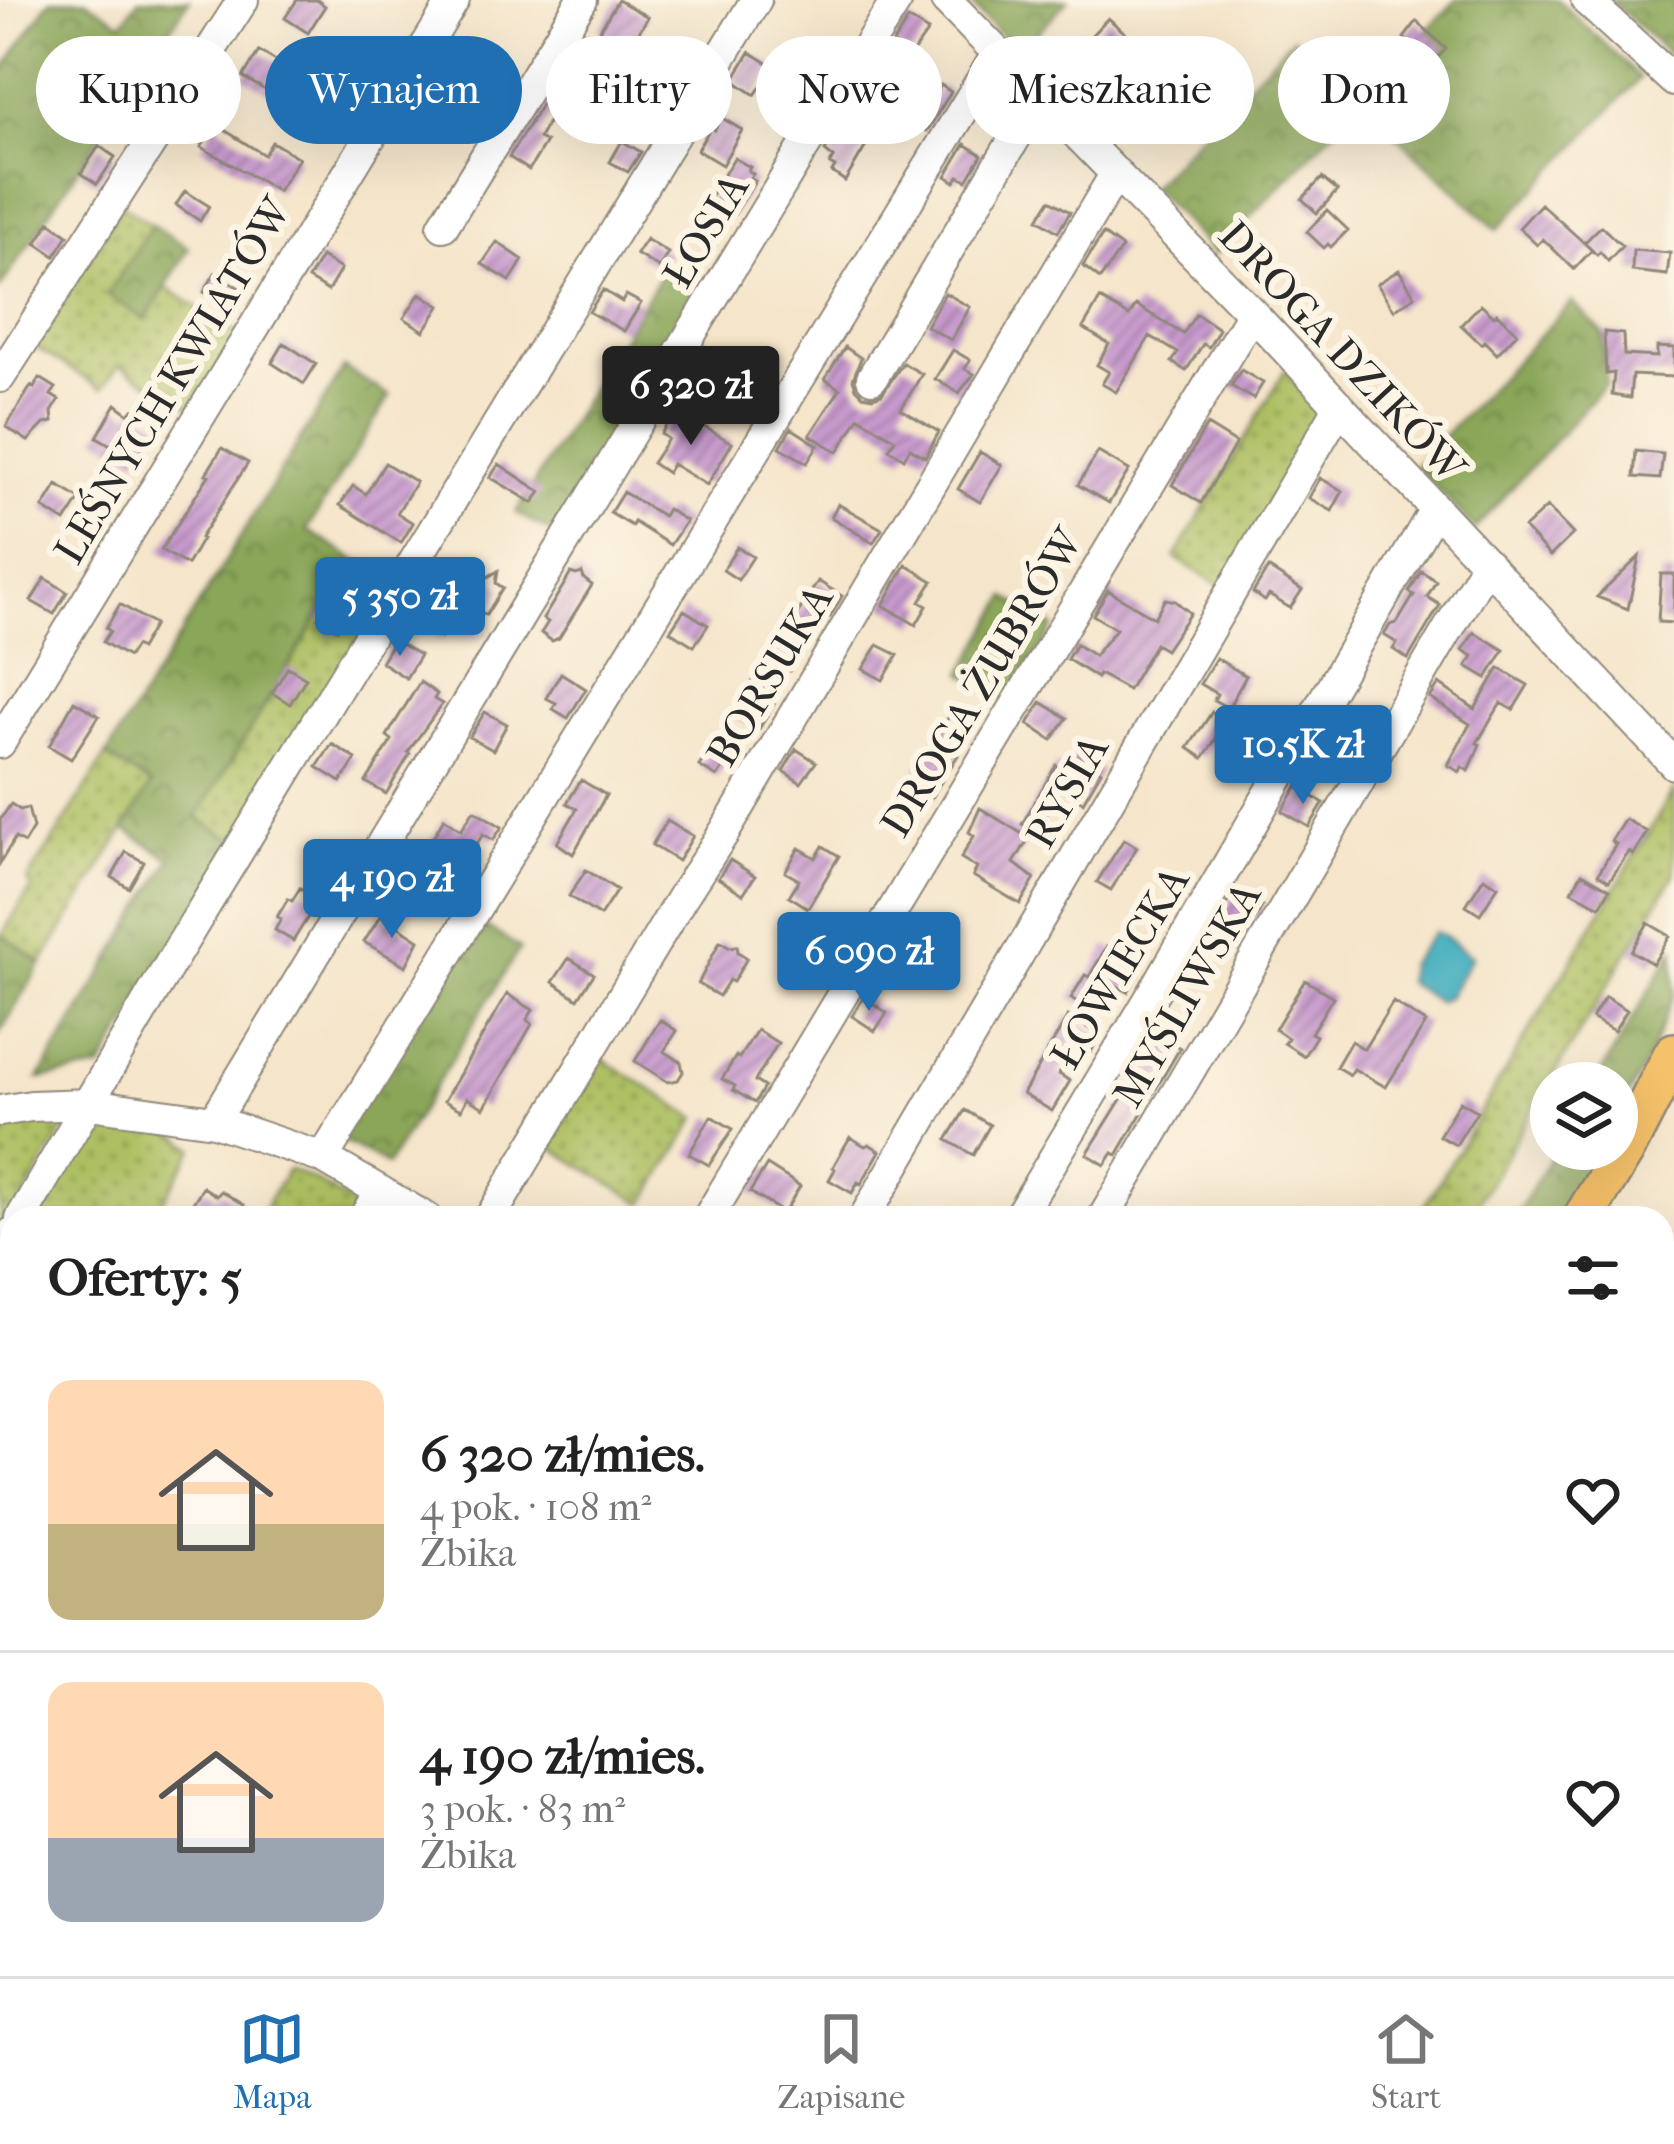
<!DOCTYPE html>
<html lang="pl">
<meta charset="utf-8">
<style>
body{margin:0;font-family:"IM FELL French Canon",serif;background:#f6f6f6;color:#222;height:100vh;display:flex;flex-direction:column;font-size:45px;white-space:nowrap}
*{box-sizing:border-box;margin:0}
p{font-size:39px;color:#767676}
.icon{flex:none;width:66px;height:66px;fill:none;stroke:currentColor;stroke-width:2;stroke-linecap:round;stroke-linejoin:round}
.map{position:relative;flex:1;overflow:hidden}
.sheet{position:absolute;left:0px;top:1206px;width:1674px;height:771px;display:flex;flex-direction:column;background:#fff;border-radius:36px 36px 0 0;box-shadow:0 12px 48px #0002}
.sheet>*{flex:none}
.top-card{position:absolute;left:36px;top:36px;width:1602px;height:108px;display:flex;gap:24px}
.fabs{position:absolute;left:1530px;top:1062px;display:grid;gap:24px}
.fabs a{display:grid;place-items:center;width:108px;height:108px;border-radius:50%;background:#fff;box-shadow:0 12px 48px #0002;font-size:60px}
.price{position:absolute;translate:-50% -102px;padding:0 27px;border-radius:12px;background:#1f6fb2;color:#fff;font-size:39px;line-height:78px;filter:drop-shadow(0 3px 6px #0008)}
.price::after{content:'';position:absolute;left:50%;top:72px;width:36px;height:27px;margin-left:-18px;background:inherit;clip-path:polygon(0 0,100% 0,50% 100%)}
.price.selected{background:#222;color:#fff}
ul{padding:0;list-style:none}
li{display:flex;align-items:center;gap:36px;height:300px;padding:0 48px}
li+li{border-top:3px solid #e0e0e0}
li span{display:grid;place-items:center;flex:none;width:336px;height:240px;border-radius:24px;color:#555}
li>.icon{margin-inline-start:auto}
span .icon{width:144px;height:144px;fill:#fffc;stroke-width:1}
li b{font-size:51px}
h2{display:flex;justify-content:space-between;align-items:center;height:144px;padding:0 48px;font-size:51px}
.pill{padding:0 42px;border-radius:54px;background:#fff;box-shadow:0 12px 48px #0002;font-size:42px;line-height:108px}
.pill.selected{background:#1f6fb2;color:#fff}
.menu{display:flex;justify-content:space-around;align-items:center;height:168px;border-top:3px solid #e0e0e0;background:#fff;font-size:33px;color:#767676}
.menu a{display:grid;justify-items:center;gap:6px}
.menu .selected{color:#1f6fb2}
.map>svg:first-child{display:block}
</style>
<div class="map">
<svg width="1674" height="1976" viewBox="0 0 1674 1976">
<defs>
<pattern id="grass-dots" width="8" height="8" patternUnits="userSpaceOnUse" patternTransform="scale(3)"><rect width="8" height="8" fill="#adbf62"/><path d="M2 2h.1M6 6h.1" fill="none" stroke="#8d9b51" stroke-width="1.8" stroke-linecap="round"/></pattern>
<pattern id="forest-crowns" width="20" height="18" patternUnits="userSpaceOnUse" patternTransform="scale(3)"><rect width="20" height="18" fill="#8aa658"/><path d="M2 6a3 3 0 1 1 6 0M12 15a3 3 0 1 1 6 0" fill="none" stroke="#718749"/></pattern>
<pattern id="building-hatch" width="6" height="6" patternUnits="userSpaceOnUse" patternTransform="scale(3)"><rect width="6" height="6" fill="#c79acd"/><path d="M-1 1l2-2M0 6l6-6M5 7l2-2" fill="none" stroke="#a27ea7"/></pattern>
</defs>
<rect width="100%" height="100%" fill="#fcf5e5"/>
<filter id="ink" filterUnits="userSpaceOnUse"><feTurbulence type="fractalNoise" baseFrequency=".00833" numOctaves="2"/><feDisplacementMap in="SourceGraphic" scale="24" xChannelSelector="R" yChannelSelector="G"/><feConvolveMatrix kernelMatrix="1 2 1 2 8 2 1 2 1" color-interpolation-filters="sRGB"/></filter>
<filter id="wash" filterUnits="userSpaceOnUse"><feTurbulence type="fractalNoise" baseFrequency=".004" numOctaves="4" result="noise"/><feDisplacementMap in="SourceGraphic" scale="48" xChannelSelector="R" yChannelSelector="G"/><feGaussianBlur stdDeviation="2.7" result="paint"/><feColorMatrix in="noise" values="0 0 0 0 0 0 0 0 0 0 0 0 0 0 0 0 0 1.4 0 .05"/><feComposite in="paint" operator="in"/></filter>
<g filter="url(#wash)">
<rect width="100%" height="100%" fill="#f5e5ca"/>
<path fill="url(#grass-dots)" stroke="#6c7546" stroke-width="3" d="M122,205L152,225L108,295L145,319L166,287L242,336L196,411L119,365L102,389L30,344Z
M1285,370L1326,417L1226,589L1175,558Z
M354,559L394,583L237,842L196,818Z
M106,756L152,785L42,963L2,935L32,886L27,882Z
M1674,790V875L1468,1218H1417Z
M596,1055L697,1118L644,1204L544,1143Z
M89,1113C136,1119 156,1117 194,1148L153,1218H27Z
M13,1120L69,1121L0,1239V1141Z
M288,1169L316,1181L359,1209L354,1218H258Z
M12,1243V1611L0,1604V1263Z
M51,1965H200L194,1976H44Z
M757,1965H1021L1015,1976H751Z"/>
<path fill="url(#forest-crowns)" stroke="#5a6842" stroke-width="3" d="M50,0H86L122,23L138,0H189L0,288V74Z
M966,0H1068L1018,53Z
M1456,0H1558L1640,78L1497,230L1361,102L1215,254L1150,187L1293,37L1361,101Z
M1610,0H1674V59Z
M152,225L189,248L145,320L107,295Z
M664,269L709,294L562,538L516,513Z
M1572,302L1602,332L1606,384L1475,529L1415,466Z
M344,368L390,396L307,530L354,559L197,817L237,842L101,1069L39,1079L171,859L124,829L151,785L106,756Z
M1007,597L1054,627L1009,703L963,673Z
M475,920L520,948L387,1165L339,1139Z
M2,935L42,963L0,1033V939Z
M1674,949V994L1649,1057L1617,1116V1083H1595Z
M1555,1149H1598L1558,1218H1514Z
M12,1681V1795L0,1816V1702Z
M1021,1965H1114L1107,1976H1015Z"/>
<path fill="#3fadbd" stroke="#356c74" stroke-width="3" d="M1434,932L1443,935L1472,956L1449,996L1437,1002L1406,981L1408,965Z"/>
<g id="blocks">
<path fill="url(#building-hatch)" d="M297,0H317L325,6L308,33L285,18Z
M618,0L648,17L630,46L622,41L620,44L599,31Z
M1108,18L1132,39L1127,45L1135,52L1120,68L1088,39Z
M908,19L928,31L911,55L893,43Z
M1417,21L1446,49L1431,64L1404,38Z
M259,51L286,67L270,93L243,77Z
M750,52L774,67L755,95L733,80Z
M1176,58L1195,77L1203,69L1223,89L1202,111L1194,103L1187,108L1175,94L1136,132L1121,117L1150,89L1154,74L1163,72Z
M147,63L161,72L158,78L166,83L157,97L149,91L139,106L125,97Z
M875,71L916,96L920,90L934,97L941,85L951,92L927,131L898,113L900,109L865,87Z
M351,81L374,94L354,127L331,113Z
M588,93L614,108L598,134L572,119Z
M544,100L556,107L539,138L546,142L529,170L509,157Z
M722,118L742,130L722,165L697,150L711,127L714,130Z
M215,124L264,155L272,142L299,158L278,191L201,147Z
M838,129L866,146L845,181L832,172L835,167L830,164L834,158L825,151Z
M622,141L641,152L628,172L610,162Z
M965,144L982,155L967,180L959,176L955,182L946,176Z
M99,146L115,157L97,184L81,173Z
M734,158L750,167L748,171L753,174L750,178L755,181L734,215L708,201Z
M1322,178L1337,191L1317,213L1302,199Z
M185,191L209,206L200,221L176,205Z
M1050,200L1070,212L1058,232L1038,219Z
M1541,204L1592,250L1574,269L1543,239L1537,245L1519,228Z
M1327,210L1348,230L1331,247L1328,244L1324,248L1307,232Z
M50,222L68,235L55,256L36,243Z
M1601,226L1622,246L1608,261L1600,252L1597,255L1584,243Z
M1103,234L1122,248L1100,279L1083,266Z
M646,239L668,253L659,268L636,254Z
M497,242L523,260L510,281L482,264Z
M1633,250L1670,253L1667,275L1632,271Z
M321,257L341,269L328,291L308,279Z
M1399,270L1415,296L1394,310L1377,284Z
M215,273L244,291L232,310L204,292Z
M603,290L622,302L626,295L641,303L624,331L589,312Z
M420,293L440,306L424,331L404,318Z
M945,293L970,307L951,340L926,326Z
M1100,299L1129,316L1136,305L1183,334L1196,314L1219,329L1209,347L1203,344L1186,371L1172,362L1178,353L1150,336L1116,392L1102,384L1109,372L1097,365L1109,344L1083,328Z
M1481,304L1494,316L1497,313L1517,333L1497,354L1484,341L1481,344L1461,325Z
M1604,332L1623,334L1624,355L1657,357V347L1674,348V377L1632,375L1630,398L1612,395L1614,373L1606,374Z
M284,343L316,364L304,384L272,363Z
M845,347L861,358L853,379L856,388L863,395L873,397L882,394L903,363L922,374L901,409L939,432L925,457L910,448L904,458L889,449L895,439L859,417L838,452L810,435L840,389L825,379Z
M953,350L970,360L965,369L974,374L959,393L935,379Z
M1241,370L1263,383L1253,399L1231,386Z
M40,378L56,388L51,395L59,400L52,412L53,422L44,424L28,441L6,427L31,386L34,388Z
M116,404L129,414L133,409L158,423L136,460L97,437Z
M675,410L732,443L707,485L672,464L667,473L652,463L668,439L661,434Z
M1207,425L1236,443L1201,503L1172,485Z
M791,428L818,445L807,463L780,447Z
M222,448L248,463L200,538L202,539L187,565L161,550L209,475L206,474Z
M1636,451L1663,454L1660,479L1634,477Z
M980,452L1002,465L980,502L958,489Z
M1098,452L1129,470L1109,503L1078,485Z
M385,463L416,482L397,513L413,523L401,543L340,505L353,486L366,494Z
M499,464L541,492L533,503L490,477Z
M1320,478L1343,491L1332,511L1309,498Z
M57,485L80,499L65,522L43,508Z
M623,492L663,516L667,509L686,521L670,545L634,522L632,526L610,513Z
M838,504L882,529L873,543L831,517Z
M1547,507L1573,534L1550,556L1524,528Z
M737,547L753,557L738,580L723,570Z
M1639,557L1628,609L1597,597Z
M448,565L459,572L461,567L477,577L479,574L486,578L498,571L496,583L503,588L486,615L463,601L441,638L423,627L446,587L437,582Z
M906,565L933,581L920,602L927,606L916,625L883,605Z
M1268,568L1302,590L1290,608L1269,595L1265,601L1253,593Z
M1421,571L1436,581L1427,597L1440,605L1408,659L1393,649L1397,643L1384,635L1390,625L1397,623L1414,595L1409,592Z
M571,573L576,575L582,573L584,579L592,585L559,638L552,641L541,633L548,622L543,619Z
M1661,574H1674V623L1658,622Z
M45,578L67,592L54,614L31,601Z
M818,581L842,596L830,617L825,614L790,671L781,666L762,697L774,704L759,729L746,723L733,716L789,618L793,621Z
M1108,590L1154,618L1165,599L1175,601L1190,613L1165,650L1155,644L1128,690L1099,674L1097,678L1067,659L1076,644L1094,656L1116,629L1093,615Z
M331,597L350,608L337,629L318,618Z
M120,604L154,625L140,649L135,646L128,657L103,642L110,631L106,628Z
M684,610L708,625L694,646L670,631Z
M1474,632L1504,650L1487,678L1467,666L1473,656L1463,650Z
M394,640L420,655L406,678L381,662Z
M878,645L898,655L883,680L863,669Z
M1216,658L1246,676L1228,708L1214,700L1217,694L1200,684Z
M288,667L306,678L290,704L272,693Z
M1499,668L1528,685L1513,710L1501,703L1477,743L1480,744L1469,771L1462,767L1460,772L1448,765L1470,724L1430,698L1439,684L1475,709Z
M561,673L586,689L568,718L553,709L556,703L546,698Z
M420,682L437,694L434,699L442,704L408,752L410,754L386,794L366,782L392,740L387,736Z
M74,701L99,716L71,759L49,746Z
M1041,702L1067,718L1052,740L1028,724Z
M485,712L507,724L493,750L469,737Z
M1212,712L1247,733L1237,749L1217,737L1203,758L1188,748Z
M950,715L974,730L922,812L906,803L923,774L916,769Z
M716,741L733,753L717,777L699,766Z
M332,744L356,759L341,782L317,767Z
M796,749L816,762L801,783L783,771Z
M1074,755L1101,771L1083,802L1061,789L1035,832L1022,824L1056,765L1065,770Z
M581,780L606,795L573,854L557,843L577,809L567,803Z
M1297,787L1324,803L1309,827L1282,811Z
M11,804L20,810L28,808L33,828L24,843L15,838L0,863V820Z
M980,808L1029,838L1014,863L1035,879L1020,904L973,876L977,868L961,858L974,836L969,832Z
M474,810L502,827L493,840L483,834L461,869L427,848L444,818L461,830Z
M1625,819L1647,832L1633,855L1629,852L1609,881L1598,874L1616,844L1611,841Z
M667,821L693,836L678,861L652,845Z
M1124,839L1137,847L1111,890L1097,882Z
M823,846L839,856L808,908L789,896L799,880L785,872L799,848L816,858Z
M126,852L144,862L129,888L112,877Z
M398,855L418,868L402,896L381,884Z
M730,860L755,876L743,894L718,878Z
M586,870L617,890L600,916L569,896Z
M1582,873L1610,889L1600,906L1572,891Z
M1484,877L1498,886L1480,914L1466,905Z
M300,888L319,899L293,941L275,930L281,919L277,917L288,899L292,901Z
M1235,891L1262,907L1247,932L1220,916Z
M381,915L419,940L406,966L364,942Z
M1648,923L1670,936L1653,964L1631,951Z
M720,941L730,947L737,946L738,952L747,958L733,982L729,980L719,996L698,984Z
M1107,946L1143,967L1128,992L1117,986L1113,993L1101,986L1088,1008L1071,998L1085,975L1089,977Z
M569,958L594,974L578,999L553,982Z
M1305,980L1333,997L1311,1033L1316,1036L1304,1056L1284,1043L1288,1038L1275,1029Z
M507,994L533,1010L527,1020L532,1024L484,1108L467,1098L461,1110L444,1101Z
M864,997L887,1013L875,1031L852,1016Z
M1605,997L1627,1010L1614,1031L1592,1018Z
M1393,1002L1426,1023L1386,1087L1354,1069L1350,1075L1336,1067L1351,1041L1364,1049Z
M1068,1016L1100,1035L1091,1052L1077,1043L1059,1074L1070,1081L1052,1111L1023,1094Z
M660,1020L677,1031L664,1051L681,1062L683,1072L678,1080L668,1082L635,1061Z
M757,1030L778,1043L755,1081L764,1087L755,1103L733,1090L735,1086L722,1079L736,1056L739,1058Z
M1154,1032L1180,1048L1117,1155L1113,1153L1105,1165L1087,1154L1138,1072L1133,1069Z
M1460,1101L1477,1111L1456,1145L1439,1136Z
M965,1110L990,1125L973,1155L947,1140Z
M711,1116L733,1129L709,1165L689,1154Z
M850,1137L865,1146L869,1144L880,1151L861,1184L858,1182L852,1193L829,1180L835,1169L833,1167Z
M767,1165L800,1186L784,1213L750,1192Z
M203,1187L217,1196L221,1191L244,1205L236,1218H210L191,1206Z"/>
</g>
</g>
<g filter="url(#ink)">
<use href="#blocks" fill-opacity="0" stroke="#90887a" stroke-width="3"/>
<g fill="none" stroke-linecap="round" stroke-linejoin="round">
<defs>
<path id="minor" d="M946,0L1252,313L1674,764
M1586,0L1674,81
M443,226L582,0
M0,377L243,0
M872,378L1040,96
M0,743L454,0
M0,1111L31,1106L89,1104L214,1121L323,1158L426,1218
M214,1121L801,152L897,0
M323,1158L998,53
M21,1218L178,950L756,0
M364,1218L380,1191
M490,1218L681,899L725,831L1116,173
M708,1218L1252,313
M864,1218L1340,406
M1018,1218L1152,995L1435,509
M1103,1218L1487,563
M0,1253L12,1233
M0,1625L12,1632
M1662,1665L1674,1644
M1662,1725L1674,1730
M429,1976L435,1965"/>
<path id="major" d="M1583,1218L1624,1151L1674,1053
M1127,1976L1134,1965"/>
</defs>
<use href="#minor" stroke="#90887a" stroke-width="34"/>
<use href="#major" stroke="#90887a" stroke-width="44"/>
<path stroke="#90887a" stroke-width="4.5" stroke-dasharray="9 9" stroke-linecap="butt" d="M739,1976L746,1965"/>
<use href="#minor" stroke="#fff" stroke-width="30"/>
<use href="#major" stroke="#f5c16b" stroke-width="39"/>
</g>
</g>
<g text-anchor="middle" stroke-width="12" stroke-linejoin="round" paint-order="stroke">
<g font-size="42" fill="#2b2b2b" stroke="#fcf5e5">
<text transform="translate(705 230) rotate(-59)" y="15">ŁOSIA</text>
<text transform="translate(1343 351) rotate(47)" y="15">DROGA DZIKÓW</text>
<text transform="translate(172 380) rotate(-59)" y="15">LEŚNYCH KWIATÓW</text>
<text transform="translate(769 675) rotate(-59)" y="15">BORSUKA</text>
<text transform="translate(981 682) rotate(-59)" y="15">DROGA ŻUBRÓW</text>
<text transform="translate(1066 791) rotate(-60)" y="15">RYSIA</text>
<text transform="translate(1119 967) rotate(-59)" y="15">ŁOWIECKA</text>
<text transform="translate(1186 994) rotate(-60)" y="15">MYŚLIWSKA</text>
</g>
</g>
</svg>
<div class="fabs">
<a><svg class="icon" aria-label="layers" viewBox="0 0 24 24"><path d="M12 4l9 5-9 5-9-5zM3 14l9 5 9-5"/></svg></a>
</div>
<b class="price selected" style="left:691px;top:448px">6 320 zł</b>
<b class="price" style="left:400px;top:659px">5 350 zł</b>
<b class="price" style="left:1303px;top:807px">10.5K zł</b>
<b class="price" style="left:392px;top:941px">4 190 zł</b>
<b class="price" style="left:869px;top:1014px">6 090 zł</b>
<div class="top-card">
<a class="pill">Kupno</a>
<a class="pill selected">Wynajem</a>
<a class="pill">Filtry</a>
<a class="pill">Nowe</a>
<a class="pill">Mieszkanie</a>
<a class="pill">Dom</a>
</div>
<section class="sheet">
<h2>Oferty: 5<svg class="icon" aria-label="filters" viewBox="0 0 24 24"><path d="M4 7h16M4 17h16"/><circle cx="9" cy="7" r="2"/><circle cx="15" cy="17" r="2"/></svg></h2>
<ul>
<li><span style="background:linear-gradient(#ffd9b3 60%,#c2b280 0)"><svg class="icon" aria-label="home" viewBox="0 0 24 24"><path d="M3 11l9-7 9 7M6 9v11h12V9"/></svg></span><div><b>6 320 zł/mies.</b><p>4 pok. · 108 m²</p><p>Żbika</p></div><svg class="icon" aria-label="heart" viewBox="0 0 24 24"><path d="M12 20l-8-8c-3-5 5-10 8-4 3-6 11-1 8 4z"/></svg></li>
<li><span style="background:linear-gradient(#ffd9b3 65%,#9aa5b1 0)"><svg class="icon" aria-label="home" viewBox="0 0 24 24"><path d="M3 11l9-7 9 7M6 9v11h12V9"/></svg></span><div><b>4 190 zł/mies.</b><p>3 pok. · 83 m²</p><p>Żbika</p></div><svg class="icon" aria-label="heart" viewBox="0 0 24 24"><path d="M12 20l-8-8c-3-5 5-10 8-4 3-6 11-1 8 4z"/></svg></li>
</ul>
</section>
</div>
<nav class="menu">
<a class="selected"><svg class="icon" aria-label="map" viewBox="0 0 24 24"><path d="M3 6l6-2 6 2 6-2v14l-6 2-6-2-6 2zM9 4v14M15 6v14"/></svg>Mapa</a>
<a><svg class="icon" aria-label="saved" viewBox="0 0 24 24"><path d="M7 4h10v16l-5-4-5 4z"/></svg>Zapisane</a>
<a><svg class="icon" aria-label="home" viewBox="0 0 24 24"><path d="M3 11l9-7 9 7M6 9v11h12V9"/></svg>Start</a>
</nav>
